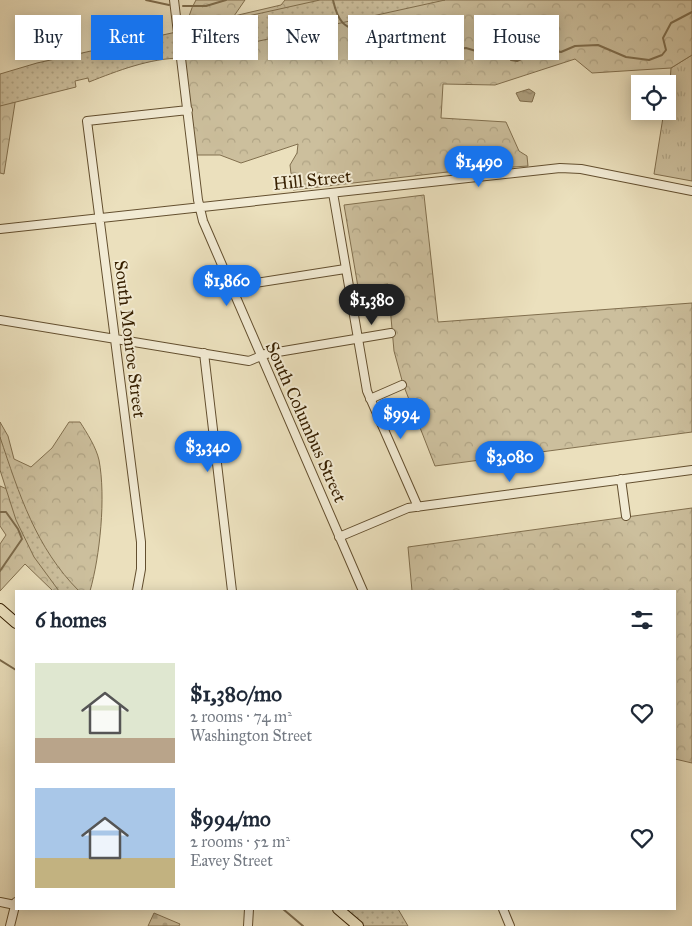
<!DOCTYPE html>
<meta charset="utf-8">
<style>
body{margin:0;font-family:"IM FELL Great Primer",serif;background:#f6f6f7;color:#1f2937;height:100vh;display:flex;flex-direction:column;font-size:19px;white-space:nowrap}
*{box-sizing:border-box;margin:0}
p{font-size:16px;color:#747a83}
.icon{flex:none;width:28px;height:28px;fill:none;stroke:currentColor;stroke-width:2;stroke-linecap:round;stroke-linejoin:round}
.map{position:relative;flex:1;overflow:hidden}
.sheet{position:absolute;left:15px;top:590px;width:661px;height:320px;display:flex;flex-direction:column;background:#fff;border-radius:0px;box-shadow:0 2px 12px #0003}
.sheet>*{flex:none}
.guide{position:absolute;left:15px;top:15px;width:662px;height:45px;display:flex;gap:10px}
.controls{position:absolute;left:631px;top:75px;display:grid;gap:10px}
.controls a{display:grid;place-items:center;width:45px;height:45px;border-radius:0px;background:#fff;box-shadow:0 2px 12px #0003;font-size:25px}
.price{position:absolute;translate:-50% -42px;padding:0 11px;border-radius:18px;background:#1a73e8;color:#fff;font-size:16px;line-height:32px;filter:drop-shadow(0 1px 2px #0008)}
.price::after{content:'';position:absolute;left:50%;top:30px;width:15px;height:11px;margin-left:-8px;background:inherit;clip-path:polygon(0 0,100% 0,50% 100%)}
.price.on{background:#222;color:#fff}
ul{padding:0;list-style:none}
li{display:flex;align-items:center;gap:15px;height:125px;padding:0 20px}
li span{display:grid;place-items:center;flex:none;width:140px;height:100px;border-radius:0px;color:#555}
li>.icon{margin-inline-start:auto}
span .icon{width:60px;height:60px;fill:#fffc;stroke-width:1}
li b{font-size:21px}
h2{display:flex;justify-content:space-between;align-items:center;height:60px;padding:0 20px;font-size:21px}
.tag{padding:0 18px;border-radius:0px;background:#fff;box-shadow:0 2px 12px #0003;font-size:18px;line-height:45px}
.tag.on{background:#1a73e8;color:#fff}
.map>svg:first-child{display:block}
</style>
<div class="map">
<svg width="692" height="926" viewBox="0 0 692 926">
<defs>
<pattern id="grass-tufts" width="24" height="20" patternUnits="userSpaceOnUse" patternTransform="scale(1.25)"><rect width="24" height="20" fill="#ccbf9d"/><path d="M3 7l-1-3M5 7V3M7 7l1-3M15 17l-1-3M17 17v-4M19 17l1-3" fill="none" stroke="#b0a485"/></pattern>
<pattern id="forest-crowns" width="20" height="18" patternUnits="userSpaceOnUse" patternTransform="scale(1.25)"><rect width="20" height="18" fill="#ccbf9d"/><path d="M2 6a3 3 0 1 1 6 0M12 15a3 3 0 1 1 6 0" fill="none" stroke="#b0a485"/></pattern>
<pattern id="cemetery-stones" width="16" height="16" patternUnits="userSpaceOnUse" patternTransform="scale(1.25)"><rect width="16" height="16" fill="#ccbf9d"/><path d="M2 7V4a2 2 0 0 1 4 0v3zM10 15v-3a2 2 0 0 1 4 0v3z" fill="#b0a485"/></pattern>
<pattern id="park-dots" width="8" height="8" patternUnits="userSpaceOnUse" patternTransform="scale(1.25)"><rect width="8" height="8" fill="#ccbf9d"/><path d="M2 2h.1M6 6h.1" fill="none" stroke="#b0a485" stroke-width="1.8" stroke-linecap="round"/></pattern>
<pattern id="water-ripples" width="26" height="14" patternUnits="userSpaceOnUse" patternTransform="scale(1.25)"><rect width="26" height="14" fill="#ad9e7d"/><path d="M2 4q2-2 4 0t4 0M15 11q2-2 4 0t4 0" fill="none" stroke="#8e8064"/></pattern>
</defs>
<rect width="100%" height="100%" fill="#ebe0bd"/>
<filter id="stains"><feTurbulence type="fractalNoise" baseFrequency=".004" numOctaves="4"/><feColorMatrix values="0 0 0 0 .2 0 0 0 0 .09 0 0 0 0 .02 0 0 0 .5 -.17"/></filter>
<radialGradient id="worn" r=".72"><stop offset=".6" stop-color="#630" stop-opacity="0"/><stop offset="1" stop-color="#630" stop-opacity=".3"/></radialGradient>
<path fill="url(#grass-tufts)" stroke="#816f4e" d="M692,55V181L654,174L664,111H668L671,68Z"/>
<path fill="url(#forest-crowns)" stroke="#816f4e" d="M196,0H245L234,16L281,5L285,0H692V55L671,68L592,73L575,59L495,85L443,84L441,118L506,122L519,151L527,156L528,166L456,171L293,190L290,165L297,153L298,144L241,163L220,155H196C191,111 173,38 196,0Z
M17,90L4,174L0,173V94Z
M424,195L438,322L692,303V432L435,466L403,384L394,351L388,284L358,287L344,205Z
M0,422L8,436L14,459L31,467L52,448L69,422H80C87,433 96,447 99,460C106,497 100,556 90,591H53L25,564L0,591V544L6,535L0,526V486L9,490L0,467Z
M692,508V763L675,759V591H412L408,547Z"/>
<path fill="url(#cemetery-stones)" stroke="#816f4e" d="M154,913L180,924L179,926H148Z"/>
<path fill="url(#park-dots)" stroke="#816f4e" d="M320,0H445L182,58C150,58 117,71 89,82L88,78L75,81L76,87L0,106V74L37,63Z
M0,437C19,494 36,548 79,591H59L34,557L16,520L0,470Z
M338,909H398L408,926H358Z"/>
<path fill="url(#water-ripples)" stroke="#7d6b4b" d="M529,89L535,93L532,102L520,101L516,93Z"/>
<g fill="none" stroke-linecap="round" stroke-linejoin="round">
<path stroke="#7d6b4b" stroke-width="2" d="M146,0L169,5
M333,0C340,31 349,26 374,38L378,47L386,53L396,50L403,43L436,51L466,48L486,54L502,47L509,53L511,60L517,61L542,49L561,52L575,46L598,45L626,57L649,60L662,55L666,50L663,38L671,23L692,12
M183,6H206L226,0
M0,512H6L18,529L22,539L0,571
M0,660L16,670
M283,909L303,926"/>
<defs>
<path id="minor" d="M174,0L198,200L203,221L363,591
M333,193L367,391L418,507
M0,229L560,168L581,169L692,191
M230,287L345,269
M0,320L249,361L261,356
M204,353L232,591
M260,355L391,333
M370,399L402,385
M621,479L626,516
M339,537L408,508L692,470
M137,591L141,569V542L87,121L188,110
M0,902L15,905
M503,909L510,926
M10,926L16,902
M248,926L249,909"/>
<path id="major" d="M0,609L16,623
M338,909L358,926"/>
</defs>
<use href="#minor" stroke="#634f2f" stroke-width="10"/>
<use href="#major" stroke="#361f00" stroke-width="12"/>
<use href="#minor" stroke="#f2ebd4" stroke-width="8"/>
<use href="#major" stroke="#ebe0bd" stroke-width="10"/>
</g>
<g text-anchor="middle" stroke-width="4" stroke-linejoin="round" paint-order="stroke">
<g font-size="18" fill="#361f00" stroke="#f2ebd4">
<text transform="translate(312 180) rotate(-6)" y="6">Hill Street</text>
<text transform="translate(130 339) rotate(83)" y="6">South Monroe Street</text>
<text transform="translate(306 422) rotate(66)" y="6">South Columbus Street</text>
</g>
</g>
<rect width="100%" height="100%" filter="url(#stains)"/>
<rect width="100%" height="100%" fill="url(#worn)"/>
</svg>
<div class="controls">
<a><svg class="icon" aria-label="locate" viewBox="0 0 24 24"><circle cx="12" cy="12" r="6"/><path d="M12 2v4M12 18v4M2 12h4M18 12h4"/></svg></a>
</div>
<b class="price" style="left:479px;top:188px">$1,490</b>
<b class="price" style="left:227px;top:307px">$1,860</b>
<b class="price on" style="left:372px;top:326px">$1,380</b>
<b class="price" style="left:401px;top:440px">$994</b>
<b class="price" style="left:208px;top:473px">$3,340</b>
<b class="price" style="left:510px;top:483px">$3,080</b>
<div class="guide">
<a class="tag">Buy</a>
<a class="tag on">Rent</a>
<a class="tag">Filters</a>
<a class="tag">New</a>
<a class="tag">Apartment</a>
<a class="tag">House</a>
</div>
<section class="sheet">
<h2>6 homes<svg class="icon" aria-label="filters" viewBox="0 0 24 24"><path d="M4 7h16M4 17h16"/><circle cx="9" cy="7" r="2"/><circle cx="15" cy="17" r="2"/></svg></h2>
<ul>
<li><span style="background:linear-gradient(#dfe7d0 75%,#b9a48a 0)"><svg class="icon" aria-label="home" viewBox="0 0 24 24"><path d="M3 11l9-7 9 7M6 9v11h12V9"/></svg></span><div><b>$1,380/mo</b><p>2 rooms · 74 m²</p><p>Washington Street</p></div><svg class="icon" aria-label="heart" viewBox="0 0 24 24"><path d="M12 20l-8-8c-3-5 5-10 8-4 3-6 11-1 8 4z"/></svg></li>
<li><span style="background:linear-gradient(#a9c7e8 70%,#c2b280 0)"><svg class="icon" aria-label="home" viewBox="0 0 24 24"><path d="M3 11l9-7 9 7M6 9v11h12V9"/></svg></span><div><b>$994/mo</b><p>2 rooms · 52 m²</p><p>Eavey Street</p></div><svg class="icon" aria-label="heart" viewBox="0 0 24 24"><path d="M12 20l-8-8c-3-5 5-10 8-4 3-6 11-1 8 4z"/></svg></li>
</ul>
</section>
</div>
